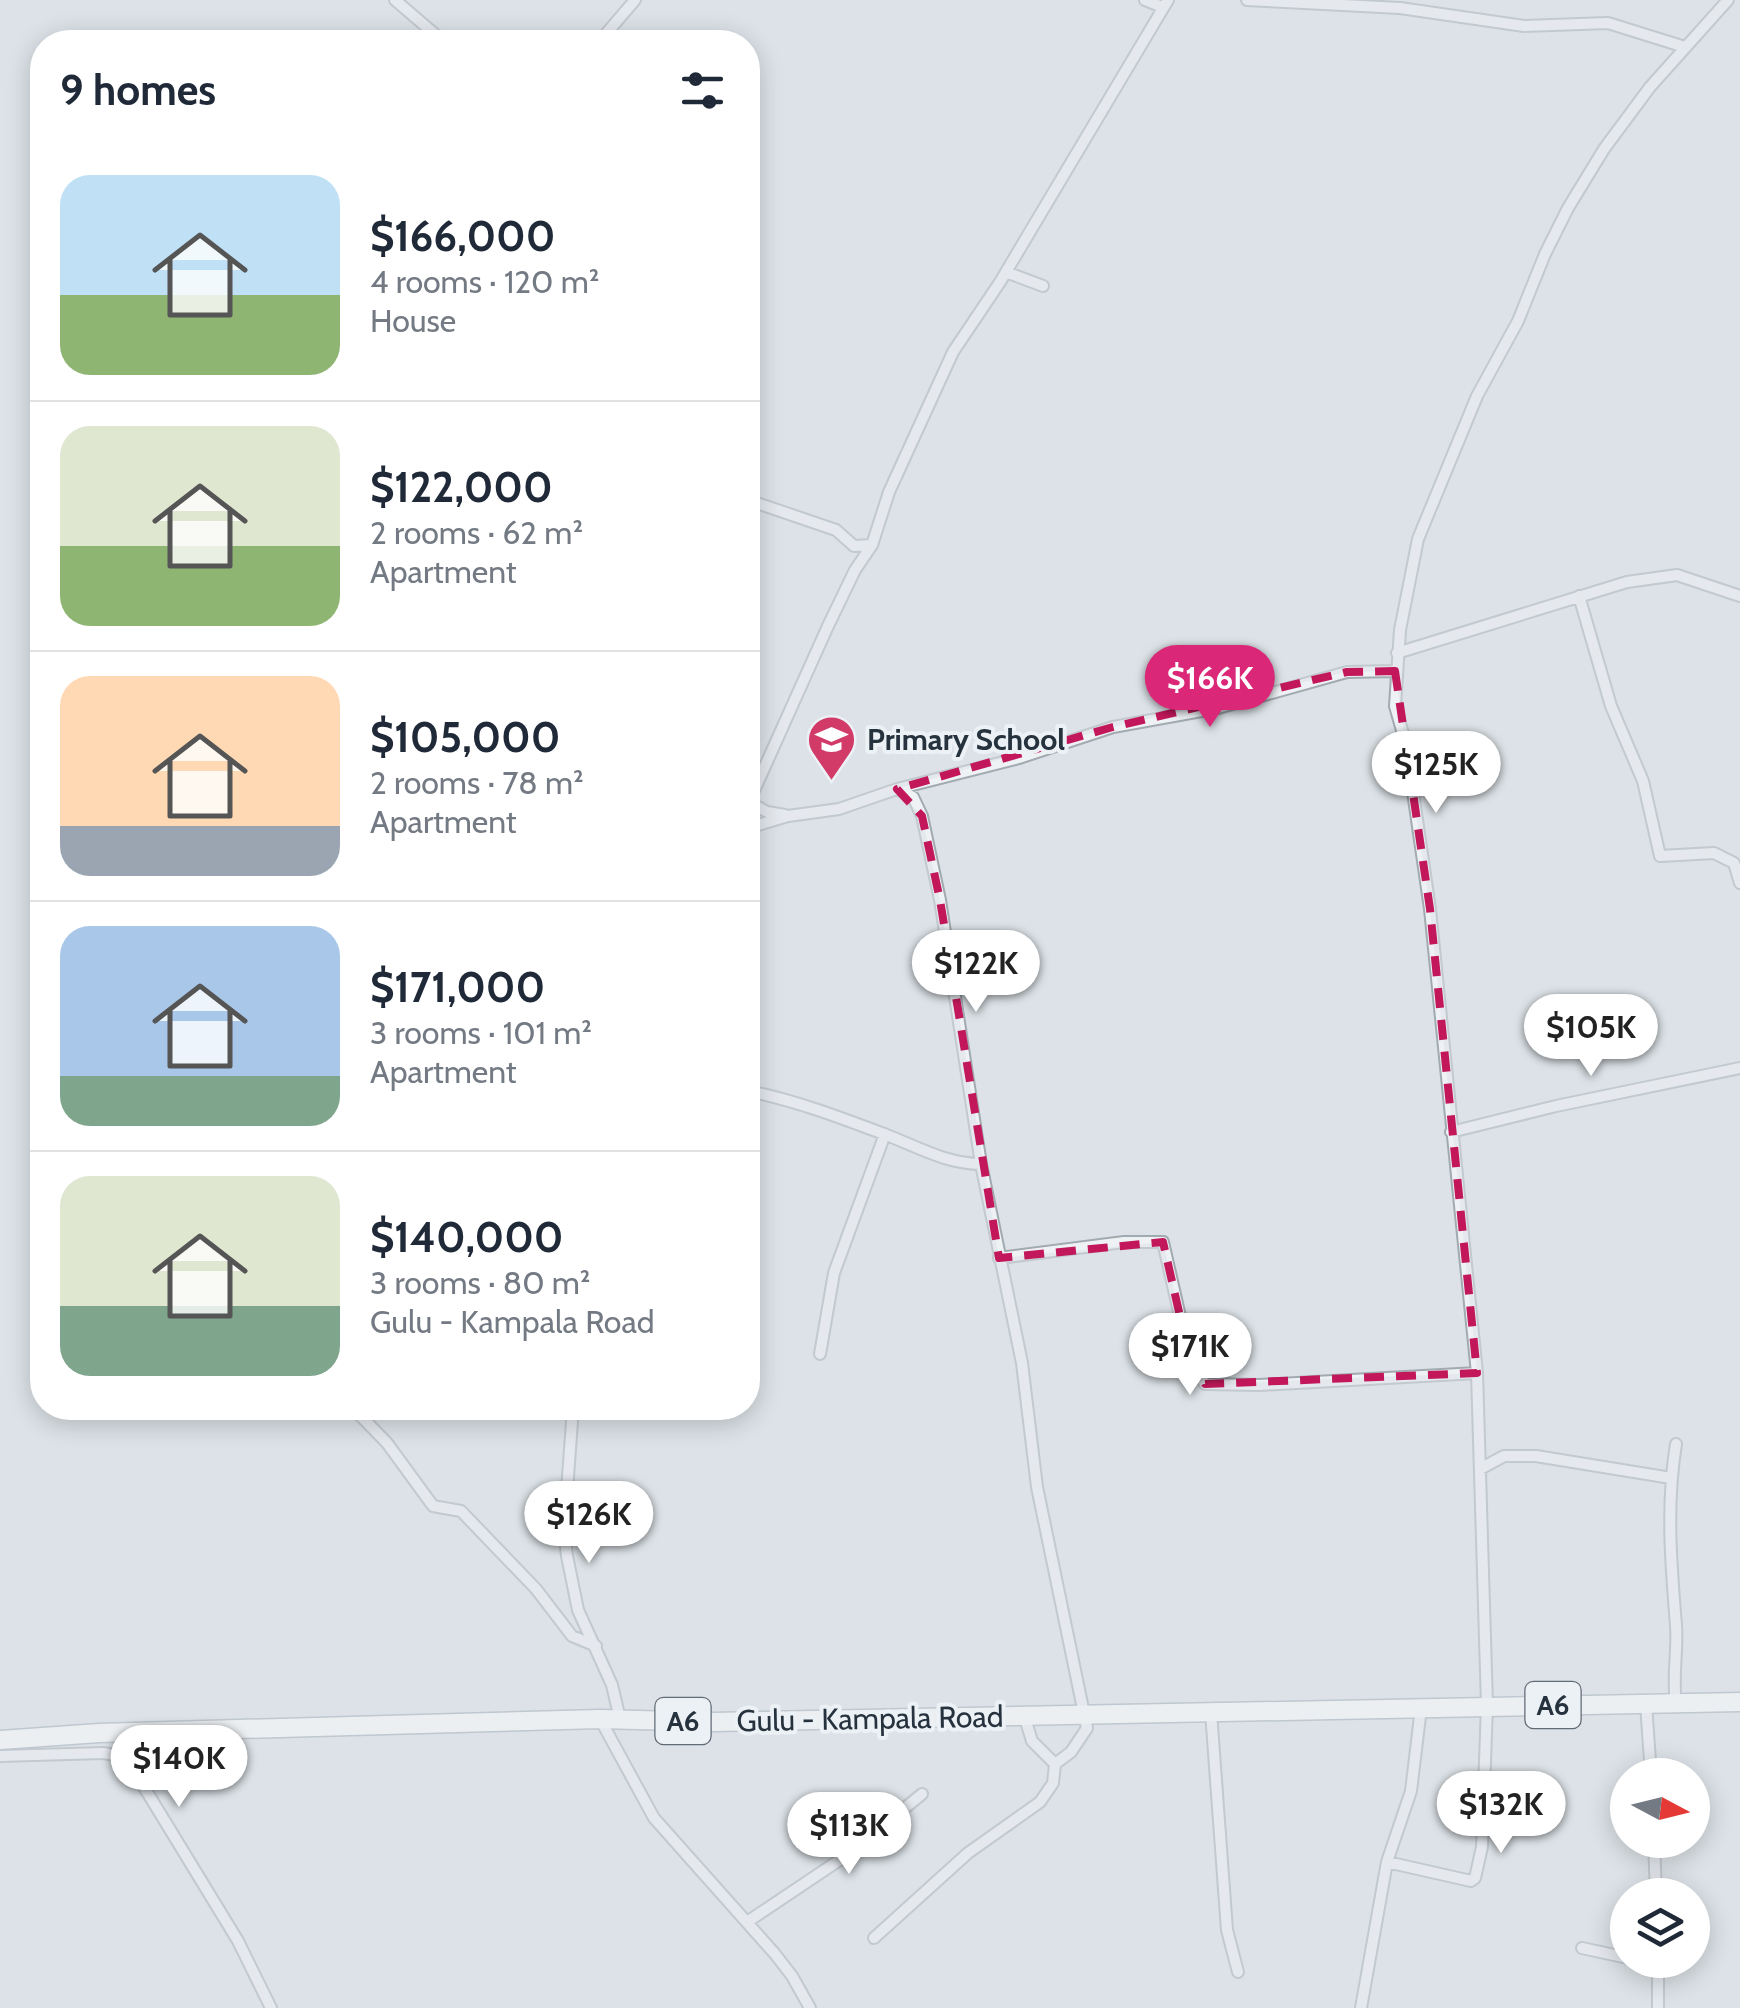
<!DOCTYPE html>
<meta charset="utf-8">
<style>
body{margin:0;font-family:Cabin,sans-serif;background:#f6f6f7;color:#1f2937;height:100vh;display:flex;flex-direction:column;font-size:38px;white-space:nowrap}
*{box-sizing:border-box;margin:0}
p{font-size:32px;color:#747a83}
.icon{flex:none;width:55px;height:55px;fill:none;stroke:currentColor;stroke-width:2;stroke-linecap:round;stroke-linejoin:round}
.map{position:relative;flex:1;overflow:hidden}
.details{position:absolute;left:30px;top:30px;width:730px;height:1390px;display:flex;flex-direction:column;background:#fff;border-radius:40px;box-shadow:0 5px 25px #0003}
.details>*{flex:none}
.needle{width:65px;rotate:97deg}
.tools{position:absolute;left:1610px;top:1758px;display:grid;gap:20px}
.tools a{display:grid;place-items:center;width:100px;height:100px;border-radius:50%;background:#fff;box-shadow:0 5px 25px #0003;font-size:50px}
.price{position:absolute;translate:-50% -85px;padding:0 22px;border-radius:35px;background:#fff;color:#222;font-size:32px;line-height:65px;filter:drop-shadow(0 2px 5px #0008)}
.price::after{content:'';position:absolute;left:50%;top:60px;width:30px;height:22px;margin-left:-15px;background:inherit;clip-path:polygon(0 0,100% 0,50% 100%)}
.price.selected{background:#db2777;color:#fff}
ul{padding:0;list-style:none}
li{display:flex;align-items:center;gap:30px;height:250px;padding:0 30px}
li+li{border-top:2px solid #e0e1e3}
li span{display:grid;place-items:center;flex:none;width:280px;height:200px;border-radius:30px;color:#555}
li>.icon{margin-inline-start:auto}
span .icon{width:120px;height:120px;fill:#fffc;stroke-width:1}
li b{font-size:42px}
h2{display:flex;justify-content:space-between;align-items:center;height:120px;padding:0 30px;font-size:42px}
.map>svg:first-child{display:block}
</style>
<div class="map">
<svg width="1740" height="2008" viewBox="0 0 1740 2008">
<rect width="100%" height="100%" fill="#dce2e7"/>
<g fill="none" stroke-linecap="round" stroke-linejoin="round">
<defs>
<path id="minor" d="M395,0L444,42
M1145,0L1162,7
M1247,0L1400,8L1524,26L1608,23L1685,47
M599,42L635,0
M1006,272L1043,286
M748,500L836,530L854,546L872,545
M1579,596L1611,706L1643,781L1660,856L1714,853L1734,863L1740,883
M1397,653L1627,582L1677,575L1740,596
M897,789L1019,758L1113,727L1218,708L1347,672L1395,671
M749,802L767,812L785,815
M748,804L828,626L855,570L872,545L889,492L953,352L1000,282L1168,0
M748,828L788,816L839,809L897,789L913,797L922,816L940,900L981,1164C946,1164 916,1146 884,1134C839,1117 794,1100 748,1091
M1451,1132L1556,1106L1740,1068
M999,1258L1124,1242H1163L1190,1360L1205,1384L1259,1385L1477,1373
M820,1354L834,1273L885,1134
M353,1408L387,1443L433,1506L461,1511L536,1589L572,1636L596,1646
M573,1408L564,1531L567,1556L578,1610L612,1685L620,1719
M1480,1469L1504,1456H1536L1671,1478
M1676,1703C1672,1677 1678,1651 1676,1625C1671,1564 1666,1505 1676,1444
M1646,1704L1651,1775
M1211,1712L1227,1930L1238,1972
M1024,1715L1032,1741L1055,1764
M600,1719L654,1818L775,1954L792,1976L810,2008
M0,1756L103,1753L121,1756L144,1787L238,1941L271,2008
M1654,1840L1656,1895
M1387,1862L1471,1881L1475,1878L1482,1847L1487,1705L1477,1373L1430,909L1406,744L1395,706L1400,630L1418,539L1477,396L1518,321L1545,254L1568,208L1604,149L1650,87L1728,0
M747,1922L850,1853L922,1794
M874,1938L968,1853L1040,1802L1053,1783L1055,1764L1071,1752L1087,1728L1037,1487L1022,1363L981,1164
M1582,1948L1628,1958
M1639,1960L1658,1963
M1361,2008L1387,1862L1411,1791L1421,1708
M1658,2008V1960"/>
<path id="primary" d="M0,1740L99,1733L600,1719L713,1722L1740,1702"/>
</defs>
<use href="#minor" stroke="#a2aab1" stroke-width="14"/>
<use href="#primary" stroke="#9ba8b3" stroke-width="21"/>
<use href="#minor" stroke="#eff2f5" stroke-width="10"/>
<use href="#primary" stroke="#fff" stroke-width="18"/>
</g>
<path d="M0 0H1740V2008H0ZM1395,671L1430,909L1477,1373L1205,1384L1190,1360L1163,1242L999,1258L940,900L922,816L897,789L1113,727L1347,672Z" fill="#dce2e7" fill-opacity=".55" fill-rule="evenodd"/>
<path fill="none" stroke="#c2185b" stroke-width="8" stroke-dasharray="20 12" stroke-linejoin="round" d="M1395,671L1430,909L1477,1373L1205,1384L1190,1360L1163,1242L999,1258L940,900L922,816L897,789L1113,727L1347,672Z"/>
<defs>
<symbol id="school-pin" viewBox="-11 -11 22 30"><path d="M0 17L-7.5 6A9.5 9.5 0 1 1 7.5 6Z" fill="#d23b68" stroke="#ecf1f5"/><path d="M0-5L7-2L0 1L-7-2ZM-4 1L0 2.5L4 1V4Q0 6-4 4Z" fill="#fff"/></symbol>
</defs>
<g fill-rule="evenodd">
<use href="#school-pin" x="804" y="712" width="55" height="75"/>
</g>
<g text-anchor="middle" stroke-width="8" stroke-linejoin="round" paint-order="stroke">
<g fill="#ecf1f5" stroke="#616b75" stroke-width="2.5">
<rect x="1525.5" y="1682" width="55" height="46" rx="8"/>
<rect x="655.5" y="1698" width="55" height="46" rx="8"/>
</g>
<g font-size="28" font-weight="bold" fill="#26323e">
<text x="1553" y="1715">A6</text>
<text x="683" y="1731">A6</text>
</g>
<g font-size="30" font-weight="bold" fill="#26323e" stroke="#ecf1f5" text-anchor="start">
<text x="867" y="750">Primary School</text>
</g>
<g font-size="30" fill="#26323e" stroke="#ecf1f5">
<text transform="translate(870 1719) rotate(-1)" y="10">Gulu - Kampala Road</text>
</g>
</g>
</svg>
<div class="tools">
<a><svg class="needle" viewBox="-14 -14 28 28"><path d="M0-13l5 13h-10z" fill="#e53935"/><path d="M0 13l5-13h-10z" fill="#747a83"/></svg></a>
<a><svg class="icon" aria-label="layers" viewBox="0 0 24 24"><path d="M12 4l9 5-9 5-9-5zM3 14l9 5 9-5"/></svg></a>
</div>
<b class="price selected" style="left:1210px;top:730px">$166K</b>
<b class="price" style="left:1436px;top:816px">$125K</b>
<b class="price" style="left:976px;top:1015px">$122K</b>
<b class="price" style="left:1591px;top:1079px">$105K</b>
<b class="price" style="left:1190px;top:1398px">$171K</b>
<b class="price" style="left:589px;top:1566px">$126K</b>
<b class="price" style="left:179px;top:1810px">$140K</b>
<b class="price" style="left:1501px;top:1856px">$132K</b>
<b class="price" style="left:849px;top:1877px">$113K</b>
<section class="details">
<h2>9 homes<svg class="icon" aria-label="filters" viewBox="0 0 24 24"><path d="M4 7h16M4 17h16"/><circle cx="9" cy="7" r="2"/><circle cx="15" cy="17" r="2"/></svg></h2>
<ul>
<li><span style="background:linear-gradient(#bfe0f5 60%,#8fb573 0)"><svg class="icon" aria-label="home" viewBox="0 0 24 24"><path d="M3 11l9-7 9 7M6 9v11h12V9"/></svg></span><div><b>$166,000</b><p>4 rooms · 120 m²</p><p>House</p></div></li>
<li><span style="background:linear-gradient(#dfe7d0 60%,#8fb573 0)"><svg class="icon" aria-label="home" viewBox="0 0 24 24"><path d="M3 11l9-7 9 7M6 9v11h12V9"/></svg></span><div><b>$122,000</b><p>2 rooms · 62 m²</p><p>Apartment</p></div></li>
<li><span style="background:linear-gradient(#ffd9b3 75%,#9aa5b1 0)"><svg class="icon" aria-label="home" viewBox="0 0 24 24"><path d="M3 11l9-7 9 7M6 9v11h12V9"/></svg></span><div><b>$105,000</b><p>2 rooms · 78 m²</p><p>Apartment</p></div></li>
<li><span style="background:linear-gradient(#a9c7e8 75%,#7fa58c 0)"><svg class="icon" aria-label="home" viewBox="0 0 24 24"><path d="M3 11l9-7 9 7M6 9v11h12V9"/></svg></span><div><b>$171,000</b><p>3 rooms · 101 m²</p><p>Apartment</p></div></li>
<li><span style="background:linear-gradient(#dfe7d0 65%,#7fa58c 0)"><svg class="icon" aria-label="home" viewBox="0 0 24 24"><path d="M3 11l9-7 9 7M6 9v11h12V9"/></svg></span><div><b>$140,000</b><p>3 rooms · 80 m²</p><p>Gulu - Kampala Road</p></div></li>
</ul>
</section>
</div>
